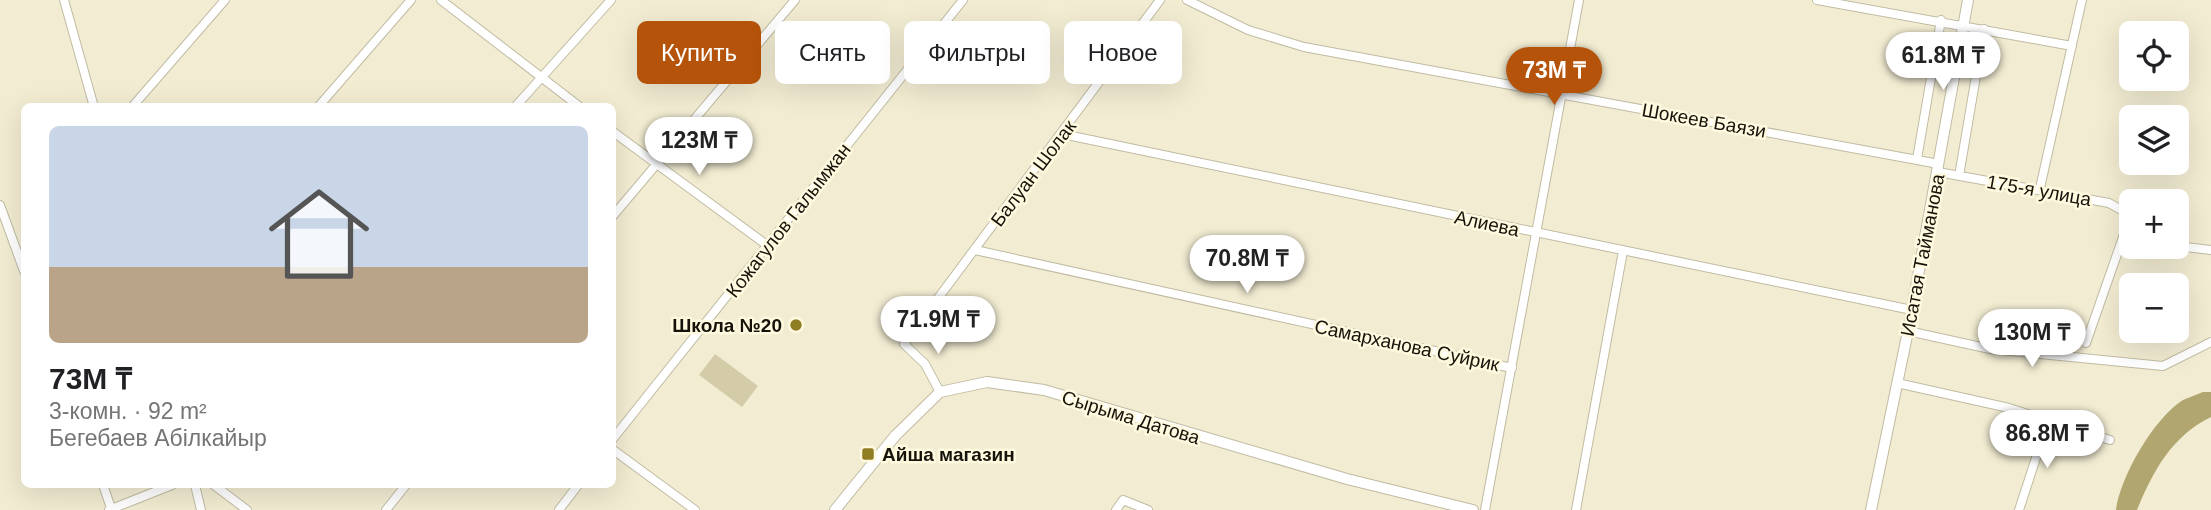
<!DOCTYPE html>
<html lang="ru">
<meta charset="utf-8">
<style>
body{margin:0;font-family:Helvetica,sans-serif;background:#f2f2f2;color:#202124;height:100vh;display:flex;flex-direction:column;font-size:26px;white-space:nowrap}
*{box-sizing:border-box;margin:0}
p{font-size:23px;color:#757577}
.icon{flex:none;width:38px;height:38px;fill:none;stroke:currentColor;stroke-width:2;stroke-linecap:round;stroke-linejoin:round}
.map{position:relative;flex:1;overflow:hidden}
.drawer{position:absolute;left:21px;top:103px;width:595px;height:385px;display:flex;flex-direction:column;background:#fff;border-radius:10px;box-shadow:0 7px 28px #0002}
.drawer>*{flex:none}
.guide{position:absolute;left:637px;top:21px;width:665px;height:63px;display:flex;gap:14px}
.tools{position:absolute;left:2119px;top:21px;display:grid;gap:14px}
.tools a{display:grid;place-items:center;width:70px;height:70px;border-radius:10px;background:#fff;box-shadow:0 7px 28px #0002;font-size:35px}
.price{position:absolute;translate:-50% -60px;padding:0 16px;border-radius:24px;background:#fff;color:#222;font-size:23px;line-height:46px;filter:drop-shadow(0 2px 4px #0008)}
.price::after{content:'';position:absolute;left:50%;top:42px;width:21px;height:16px;margin-left:-10px;background:inherit;clip-path:polygon(0 0,100% 0,50% 100%)}
.price.active{background:#b45309;color:#fff}
ul{padding:0;list-style:none}
li{display:grid;align-content:center;gap:14px;height:371px;padding:0 28px}
li+li{border-top:2px solid #e0e0e0}
li span{display:grid;place-items:center;height:217px;border-radius:10px;color:#555}
li>.icon{margin-inline-start:auto}
span .icon{width:126px;height:126px;fill:#fffc;stroke-width:1}
li b{font-size:30px}
.pill{padding:0 24px;border-radius:10px;background:#fff;box-shadow:0 7px 28px #0002;font-size:24px;line-height:63px}
.pill.active{background:#b45309;color:#fff}
.map>svg:first-child{display:block}
</style>
<div class="map">
<svg width="2211" height="510" viewBox="0 0 2211 510">
<rect width="100%" height="100%" fill="#f2ecd2"/>
<path fill="#d4cca9" d="M715,354L758,386L742,407L699,375Z"/>
<path fill="#b2a670" d="M2203,392H2211V417C2172,436 2153,471 2137,510H2116C2120,477 2154,418 2183,400C2189,397 2197,395 2203,392Z"/>
<g fill="none" stroke-linecap="round" stroke-linejoin="round">
<defs>
<path id="minor" d="M64,0L94,107
M441,0L580,107
M1187,0L1248,30L1304,47L1939,164
M1817,0L2072,46
M132,107L225,0
M318,107L411,0
M515,107L611,0
M612,131L768,246
M1062,134L1912,310
M1917,159L1941,20
M1938,172L2109,203L2123,211L2132,224
M1959,176L1984,29
M2040,188L2082,0
M0,205L24,271
M612,217L795,0
M2177,246L2211,250
M975,250L1512,368
M1908,331L1990,349L2163,366L2211,342
M2086,343L2129,220
M1897,383L2009,408L2110,440
M940,392L925,364L904,344L1160,0
M612,440L963,0
M612,449L695,510
M103,485L111,508
M195,485L201,510
M214,485L247,510
M109,510L172,485
M386,510L406,485
M559,510L578,485
M1116,510L1123,500L1148,510
M1485,510L1579,0
M1576,510L1623,251
M2019,510L2048,421"/>
<path id="tertiary" d="M835,510L895,436L940,392L987,382L1044,390L1347,479L1473,510
M1871,510L1908,331L1968,0"/>
</defs>
<use href="#minor" stroke="#c0bba2" stroke-width="10"/>
<use href="#tertiary" stroke="#c0bba2" stroke-width="12"/>
<use href="#minor" stroke="#fff" stroke-width="8"/>
<use href="#tertiary" stroke="#fff" stroke-width="10"/>
</g>
<g fill="#917d24" stroke="#fff9df" stroke-width="2.5">
<circle cx="796" cy="325" r="7"/>
<rect x="861" y="447" width="14" height="14" rx="3.5"/>
</g>
<g text-anchor="middle" stroke-width="5" stroke-linejoin="round" paint-order="stroke">
<g font-size="19" fill="#15130a" stroke="#fff9df">
<text transform="translate(1704 120) rotate(10)" y="7">Шокеев Баязи</text>
<text transform="translate(1033 173) rotate(-53)" y="7">Балуан Шолак</text>
<text transform="translate(2039 190) rotate(10)" y="7">175-я улица</text>
<text transform="translate(788 220) rotate(-52)" y="7">Кожагулов Галымжан</text>
<text transform="translate(1487 223) rotate(12)" y="7">Алиева</text>
<text transform="translate(1922 255) rotate(-79)" y="7">Исатая Тайманова</text>
<text transform="translate(1407 345) rotate(12)" y="7">Самарханова Суйрик</text>
<text transform="translate(1131 417) rotate(17)" y="7">Сырыма Датова</text>
</g>
<g font-size="19" font-weight="bold" fill="#15130a" stroke="#fff9df" text-anchor="end">
<text x="782" y="332">Школа №20</text>
<text x="882" y="461" text-anchor="start">Айша магазин</text>
</g>
</g>
</svg>
<div class="tools">
<a><svg class="icon" aria-label="locate" viewBox="0 0 24 24"><circle cx="12" cy="12" r="6"/><path d="M12 2v4M12 18v4M2 12h4M18 12h4"/></svg></a>
<a><svg class="icon" aria-label="layers" viewBox="0 0 24 24"><path d="M12 4l9 5-9 5-9-5zM3 14l9 5 9-5"/></svg></a>
<a>+</a>
<a>−</a>
</div>
<b class="price" style="left:1943px;top:92px">61.8M ₸</b>
<b class="price active" style="left:1554px;top:107px">73M ₸</b>
<b class="price" style="left:699px;top:177px">123M ₸</b>
<b class="price" style="left:1247px;top:295px">70.8M ₸</b>
<b class="price" style="left:938px;top:356px">71.9M ₸</b>
<b class="price" style="left:2032px;top:369px">130M ₸</b>
<b class="price" style="left:2047px;top:470px">86.8M ₸</b>
<div class="guide">
<a class="pill active">Купить</a>
<a class="pill">Снять</a>
<a class="pill">Фильтры</a>
<a class="pill">Новое</a>
</div>
<section class="drawer">
<ul>
<li><span style="background:linear-gradient(#c9d6e8 65%,#b9a48a 0)"><svg class="icon" aria-label="home" viewBox="0 0 24 24"><path d="M3 11l9-7 9 7M6 9v11h12V9"/></svg></span><div><b>73M ₸</b><p>3-комн. · 92 m²</p><p>Бегебаев Абілкайыр</p></div></li>
</ul>
</section>
</div>
